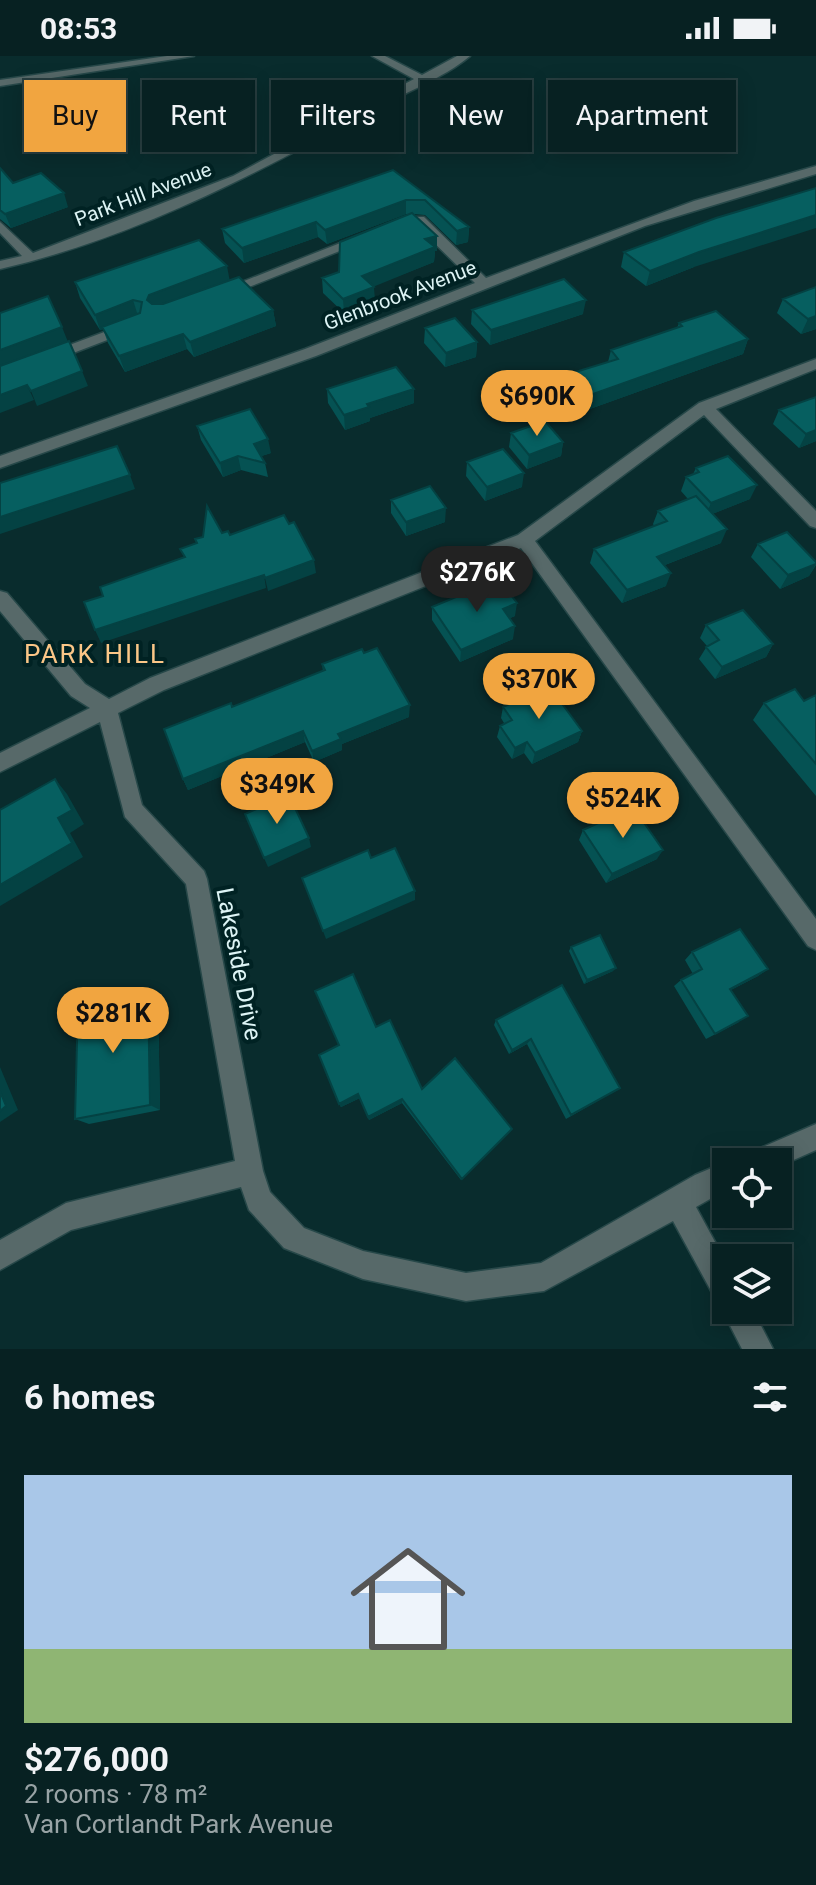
<!DOCTYPE html>
<meta charset="utf-8">
<style>
body{margin:0;font-family:Roboto,sans-serif;background:#10292a;color:#f1f3f6;height:100vh;display:flex;flex-direction:column;font-size:30px;white-space:nowrap}
*{box-sizing:border-box;margin:0}
p{font-size:26px;color:#98a3a5}
.icon{flex:none;width:44px;height:44px;fill:none;stroke:currentColor;stroke-width:2;stroke-linecap:round;stroke-linejoin:round}
.map{position:relative;height:1293px;overflow:hidden}
.side{display:flex;flex-direction:column;background:#072122;flex:1}
.side>*{flex:none}
.top-card{position:absolute;left:24px;top:24px;width:768px;height:72px;display:flex;gap:16px}
.buttons{position:absolute;left:712px;top:1092px;display:grid;gap:16px}
.buttons a{display:grid;place-items:center;width:80px;height:80px;border-radius:0px;background:#072122;box-shadow:0 4px 20px #0003,0 0 0 2px #283e40;font-size:40px}
.price{position:absolute;translate:-50% -68px;padding:0 18px;border-radius:28px;background:#f1a540;color:#111;font-size:26px;line-height:52px;filter:drop-shadow(0 2px 4px #0008)}
.price::after{content:'';position:absolute;left:50%;top:48px;width:24px;height:18px;margin-left:-12px;background:inherit;clip-path:polygon(0 0,100% 0,50% 100%)}
.price.active{background:#222;color:#fff}
ul{padding:0;list-style:none}
li{display:grid;align-content:center;gap:16px;height:424px;padding:0 24px}
li span{display:grid;place-items:center;height:248px;border-radius:0px;color:#555}
li>.icon{margin-inline-start:auto}
span .icon{width:144px;height:144px;fill:#fffc;stroke-width:1}
li b{font-size:34px}
h2{display:flex;justify-content:space-between;align-items:center;height:96px;padding:0 24px;font-size:34px}
.chip{padding:0 28px;border-radius:0px;background:#072122;box-shadow:0 4px 20px #0003,0 0 0 2px #283e40;font-size:28px;line-height:72px}
.chip.active{background:#f1a540;color:#111}
.status{display:flex;justify-content:space-between;align-items:center;height:56px;padding:0 40px;background:#072122;direction:ltr}
.status svg{height:22px;fill:currentColor}
.map>svg:first-child{display:block}
</style>
<div class="status"><b>08:53</b><svg viewBox="0 0 49 12"><path d="M0 12V9h3v3zM5 12V6h3v6zM10 12V3h3v9zM15 12V0h3v12zM26 1h20v11H26zM47 4h2v5h-2z"/></svg></div>
<div class="map">
<svg width="816" height="1293" viewBox="0 0 816 1293">
<rect width="100%" height="100%" fill="#092c2d"/>
<g fill="none" stroke-linecap="round" stroke-linejoin="round">
<defs>
<path id="minor" d="M167,0H194L0,30V24Z
M372,0H385L422,19L457,0H470C444,22 400,39 369,56C252,120 131,183 0,213V205L22,200L0,177V166L33,197L233,120L414,23Z
M816,110V118L645,170L316,300L0,412V400L305,293L475,227L414,167V161H424L486,222L694,145Z
M358,180L370,183L226,240L214,237Z
M131,266L138,270L136,273L0,325V315Z
M816,303V313L716,353L816,455V472L810,470L704,359L535,485L816,863V894L808,890L521,492L164,634L118,657L142,749L204,815L207,823L263,1115L270,1136L304,1172L363,1195L466,1217L541,1207L695,1119L726,1106V1134L696,1151L726,1206V1254H753L773,1293H742L722,1254L725,1248L716,1244L673,1165L544,1235L466,1245L363,1223L284,1192L249,1154L241,1131L71,1174L0,1214V1184L66,1147L235,1105L186,828L125,761L100,666L0,716V697L90,652L71,640L0,555V535L7,537L85,628L109,643L150,622L518,479L699,347Z
M816,1068V1094L778,1111V1106H745L749,1097Z"/>
</defs>
<use href="#minor" stroke="#274849" stroke-width="3"/>
<use href="#minor" fill="#576969" fill-rule="evenodd"/>
</g>
<path fill="#055253" d="M0,112L13,127L68,151L11,172L0,163Z
M393,114L469,171L468,186L456,189L425,159L414,158L437,180V195H435L434,206L373,230L375,246L344,257L323,237L322,222L339,216L410,158H406L327,188L318,181L244,207L225,187L222,173Z
M624,196L694,211L646,230L621,211Z
M230,225L273,254L276,270L194,301L187,293L125,316L108,287L103,273L100,274L80,242L75,226Z
M816,231V273L801,278L777,257L783,243Z
M472,254L583,258L490,289L471,268Z
M679,267L748,283L743,298L562,363L543,339L546,325L608,306L611,294L677,272Z
M425,272L477,286L476,301L445,311L424,287Z
M327,333H414V347L370,362V365L345,374L328,347Z
M779,354L816,385L799,392L773,368Z
M197,370L271,397L261,400L265,407L268,421L241,414L223,421L201,384Z
M511,377L563,386L561,400L527,413L509,391Z
M467,406L522,431L485,445L466,420Z
M696,412L750,443L712,458L721,487L665,509L666,530L622,547L590,507L594,493L654,470L653,468L658,455L688,443L681,435L686,421L693,418Z
M391,444L445,466L406,480L391,457Z
M758,488L816,506V509L809,520L780,533L751,501Z
M432,551L515,560L510,562L513,583L460,606L432,564Z
M706,569L773,588L766,601L715,623L699,603L707,590L700,582Z
M364,597L409,661L342,688V694L314,706L305,686L188,734L183,723L232,651L323,615L322,608Z
M816,639V740L753,664L764,647L804,645Z
M503,651L582,675L578,686L532,708L524,697L512,703L497,681L500,670L504,667L501,662Z
M583,774L657,803L606,827L579,784Z
M571,891L613,915L584,928L569,895Z
M692,896L768,913L758,920L731,934L739,966L706,983L674,930L681,924L693,918L685,904Z
M158,944L160,1054L89,1068L75,1063Z
M496,964L620,1032L566,1063L527,988L509,998L494,969Z
M376,971L422,1033L512,1073L461,1124L402,1047L369,1064L360,1042L341,1051L339,1048Z"/>
<path fill="#044243" d="M64,137L68,151L11,172L5,158Z
M406,144V158L327,188L325,174Z
M816,159V172L694,211L646,230L650,215L699,196Z
M316,166L318,181L244,207L242,192Z
M469,171L468,186L456,189L457,175Z
M437,180V195H435L434,206L363,235L362,220L425,183Z
M227,210L230,226L153,255L147,244L149,239Z
M374,231L375,246L344,257L343,243Z
M133,244L138,260L100,274L95,259Z
M586,244L583,258L490,289L491,274Z
M273,254L276,270L194,301L190,286Z
M816,260V273L801,278L808,263Z
M62,271L68,286L0,312V294Z
M183,278L187,293L125,316L119,300Z
M748,283L743,298L562,363L565,348Z
M477,286L476,301L445,311L446,297Z
M82,315L88,330L37,350L31,335Z
M27,329L34,344L0,357V339Z
M414,333V347L370,362V365L345,374L344,359L367,348Z
M816,374V385L799,392L806,378Z
M268,383L271,397L256,402L254,388Z
M563,386L561,400L527,413L529,399Z
M238,400L241,414L223,421L220,407Z
M524,417L522,431L485,445L487,431Z
M130,419L135,433L0,478V461Z
M757,429L750,443L705,461L711,447Z
M446,452L445,466L406,480V466Z
M727,473L721,487L652,514L657,501Z
M314,504L316,517L268,535L265,522Z
M816,508L809,520L780,533L788,519Z
M671,517L666,530L622,547L627,534Z
M264,519L266,532L101,587L95,574Z
M517,547L515,560L501,566L503,553Z
M515,570L513,583L460,606L461,594Z
M773,588L766,601L715,623L722,611Z
M410,649L409,661L342,688V694L314,706L312,695L338,678Z
M303,675L305,686L188,734L183,723Z
M582,675L578,686L532,708L535,697Z
M527,686L524,697L512,703L515,692Z
M55,723L67,738L84,768L70,777L83,801L0,850V829L58,762Z
M309,782L311,791L268,811L264,802Z
M663,794L657,803L606,827L612,818Z
M415,835V844L326,883L323,875Z
M616,912L613,915L584,928L587,924Z
M768,913L758,920L721,939L730,933Z
M148,935L158,944L160,1054L150,1049Z
M531,983L527,988L509,998L512,994Z
M0,1011L18,1054L0,1066Z
M358,1038L360,1042L341,1051L339,1048Z
M402,1043V1047L369,1064L368,1061Z"/>
<path fill="#065f60" stroke="#044243" stroke-width="2" d="M0,112L13,127L41,117L64,137L5,158L0,154Z
M393,114L469,171L457,175L425,144H406L325,174L316,166L242,192L222,173Z
M816,132V159L699,196L650,215L624,196L716,162Z
M412,157L437,180L425,183L435,191L362,220L374,231L343,243L322,222L339,216L340,186Z
M199,184L227,210L149,239L147,244L152,248H163L239,221L273,254L190,286L183,278L119,300L102,271L140,257L142,246L133,244L95,259L75,226Z
M564,223L586,244L491,274L472,254Z
M816,231V260L808,263L783,243Z
M48,240L62,271L0,294V257Z
M716,255L748,283L565,348L546,325L618,303L611,294L682,270L679,267Z
M455,262L477,286L446,297L425,272Z
M69,285L82,315L31,335L27,329L0,339V310Z
M396,311L414,333L367,348L369,351L344,359L327,333Z
M816,341V374L806,378L779,354Z
M250,353L268,383L254,388L265,407L238,400L220,407L197,370Z
M545,365L563,386L529,399L511,377Z
M117,390L130,419L0,461V427Z
M503,393L524,417L487,431L467,406Z
M728,400L757,429L711,447L686,421L699,416L696,412Z
M430,430L446,452L406,466L391,444Z
M696,440L727,473L657,501L671,517L627,534L594,493L667,465L658,455Z
M207,450L222,477L228,475L230,479L284,459L289,468L294,466L314,504L265,522L264,519L95,574L84,546L103,540L100,531L185,501L180,493L197,487L195,483L203,481Z
M787,476L816,506V508L788,519L758,488Z
M499,523L517,547L503,553L515,570L461,594L432,551Z
M743,554L773,588L722,611L706,591L719,584L706,569Z
M377,592L410,649L338,678L341,683L312,695L303,675L183,723L164,673L231,647L232,651L325,614L322,608L362,593L364,597Z
M549,630L582,675L535,697L527,686L515,692L500,670L512,664L503,651Z
M795,633L804,645L816,639V708L764,647Z
M55,723L72,754L58,762L72,787L0,829V754Z
M289,739L309,782L264,802L245,758Z
M633,751L663,794L612,818L583,774Z
M395,792L415,835L323,875L302,822L368,794L371,802Z
M740,873L768,913L730,933L748,960L715,978L681,924L702,913L692,896Z
M600,879L616,912L587,924L571,891Z
M353,918L376,971L390,964L422,1033L455,1002L512,1073L462,1123L402,1043L368,1061L358,1038L339,1048L319,999L339,989L315,935Z
M562,929L620,1032L571,1059L531,983L512,994L496,964Z
M148,935L150,1049L75,1063L78,947Z
M0,1035L6,1050L0,1055Z"/>
<g text-anchor="middle" stroke-width="8" stroke-linejoin="round" paint-order="stroke">
<g font-size="20" fill="#ddf4f5" stroke="#002223">
<text transform="translate(143 138) rotate(-21)" y="7">Park Hill Avenue</text>
<text transform="translate(400 239) rotate(-21)" y="7">Glenbrook Avenue</text>
</g>
<g font-size="24" fill="#ddf4f5" stroke="#002223">
<text transform="translate(239 908) rotate(79)" y="8">Lakeside Drive</text>
</g>
<g font-size="26" letter-spacing="2" fill="#fbc687" stroke="#002223">
<text x="95" y="607">PARK HILL</text>
</g>
</g>
</svg>
<div class="buttons">
<a><svg class="icon" aria-label="locate" viewBox="0 0 24 24"><circle cx="12" cy="12" r="6"/><path d="M12 2v4M12 18v4M2 12h4M18 12h4"/></svg></a>
<a><svg class="icon" aria-label="layers" viewBox="0 0 24 24"><path d="M12 4l9 5-9 5-9-5zM3 14l9 5 9-5"/></svg></a>
</div>
<b class="price" style="left:537px;top:382px">$690K</b>
<b class="price active" style="left:477px;top:558px">$276K</b>
<b class="price" style="left:539px;top:665px">$370K</b>
<b class="price" style="left:277px;top:770px">$349K</b>
<b class="price" style="left:623px;top:784px">$524K</b>
<b class="price" style="left:113px;top:999px">$281K</b>
<div class="top-card">
<a class="chip active">Buy</a>
<a class="chip">Rent</a>
<a class="chip">Filters</a>
<a class="chip">New</a>
<a class="chip">Apartment</a>
</div>
</div>
<section class="side">
<h2>6 homes<svg class="icon" aria-label="filters" viewBox="0 0 24 24"><path d="M4 7h16M4 17h16"/><circle cx="9" cy="7" r="2"/><circle cx="15" cy="17" r="2"/></svg></h2>
<ul>
<li><span style="background:linear-gradient(#a9c7e8 70%,#8fb573 0)"><svg class="icon" aria-label="home" viewBox="0 0 24 24"><path d="M3 11l9-7 9 7M6 9v11h12V9"/></svg></span><div><b>$276,000</b><p>2 rooms · 78 m²</p><p>Van Cortlandt Park Avenue</p></div></li>
</ul>
</section>
